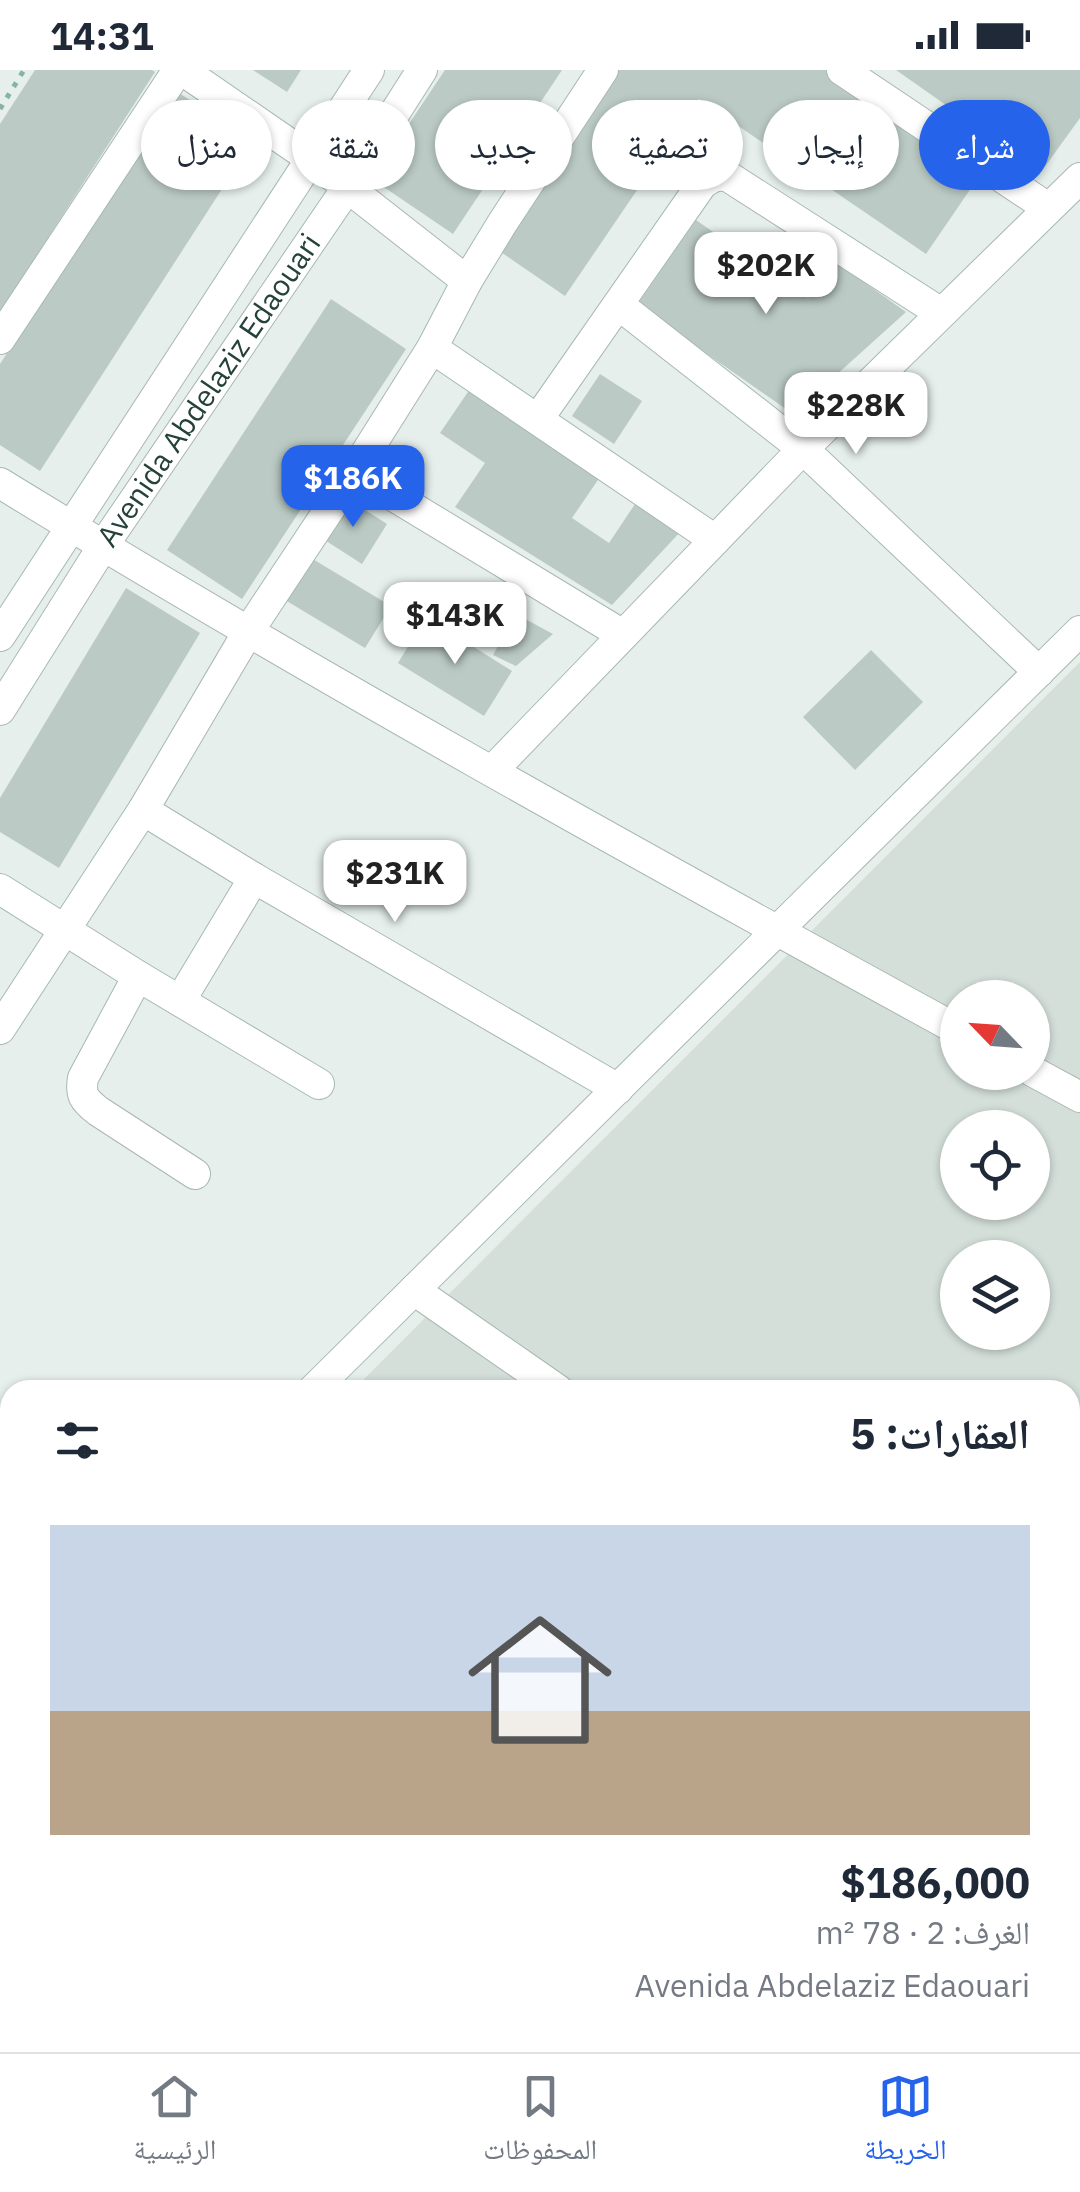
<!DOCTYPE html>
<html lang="ar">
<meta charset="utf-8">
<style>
body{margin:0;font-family:"IBM Plex Sans","Noto Naskh Arabic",sans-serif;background:#f2f2f3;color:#1f2937;direction:rtl;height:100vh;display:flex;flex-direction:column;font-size:38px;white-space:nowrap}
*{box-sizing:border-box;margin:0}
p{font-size:32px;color:#747a83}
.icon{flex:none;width:55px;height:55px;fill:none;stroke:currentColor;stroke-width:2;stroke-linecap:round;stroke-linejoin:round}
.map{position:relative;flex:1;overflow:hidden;direction:ltr}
.sheet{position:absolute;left:0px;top:1310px;width:1080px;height:672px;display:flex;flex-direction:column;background:#fff;border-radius:30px 30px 0 0;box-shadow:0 2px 8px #0004;direction:rtl}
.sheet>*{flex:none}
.guide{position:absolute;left:30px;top:30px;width:1020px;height:90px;direction:rtl;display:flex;gap:20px}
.needle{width:65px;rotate:295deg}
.buttons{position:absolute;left:940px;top:910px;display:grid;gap:20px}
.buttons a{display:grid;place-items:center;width:110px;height:110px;border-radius:50%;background:#fff;box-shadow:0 2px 8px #0004;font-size:50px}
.price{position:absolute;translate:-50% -85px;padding:0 22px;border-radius:20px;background:#fff;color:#222;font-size:32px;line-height:65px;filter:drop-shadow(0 2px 5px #0008)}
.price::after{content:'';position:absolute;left:50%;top:60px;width:30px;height:22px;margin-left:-15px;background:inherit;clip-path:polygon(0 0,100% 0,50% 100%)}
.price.current{background:#2563eb;color:#fff}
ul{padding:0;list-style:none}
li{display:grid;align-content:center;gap:20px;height:530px;padding:0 50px}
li+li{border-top:2px solid #e0e1e3}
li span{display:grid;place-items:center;height:310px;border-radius:0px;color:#555}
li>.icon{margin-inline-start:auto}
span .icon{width:180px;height:180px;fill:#fffc;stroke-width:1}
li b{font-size:42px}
h2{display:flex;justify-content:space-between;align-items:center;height:120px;padding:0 50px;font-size:42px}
.chip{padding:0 35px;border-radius:45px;background:#fff;box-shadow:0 2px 8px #0004;font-size:35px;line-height:90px}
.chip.current{background:#2563eb;color:#fff}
.status{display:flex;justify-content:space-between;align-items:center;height:70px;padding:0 50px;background:#fff;direction:ltr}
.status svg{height:28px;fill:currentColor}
.menu{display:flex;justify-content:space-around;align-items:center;height:140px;border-top:2px solid #e0e1e3;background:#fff;font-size:28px;color:#747a83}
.menu a{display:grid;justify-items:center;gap:5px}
.menu .current{color:#2563eb}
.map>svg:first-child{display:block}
</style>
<div class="status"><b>14:31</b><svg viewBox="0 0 49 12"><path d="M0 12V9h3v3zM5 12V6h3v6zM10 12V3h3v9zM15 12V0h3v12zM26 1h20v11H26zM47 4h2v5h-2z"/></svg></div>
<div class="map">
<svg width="1080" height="1982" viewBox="0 0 1080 1982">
<rect width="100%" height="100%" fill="#e6efeb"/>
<path fill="#d4dfda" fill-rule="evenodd" d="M1080,592V1982H0V1673L10,1663V1972H1070V1320H353ZM958,928H1032V1002H958ZM958,1058H1032V1132H958ZM958,1188H1032V1262H958Z"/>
<path fill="#bbcac4" d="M35,0H152L155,2L0,242V54Z
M253,0H301L287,22Z
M445,0H562L453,164L372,109Z
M612,0H827L980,105L926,184L699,29L565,226L492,176Z
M896,0H1080V48L1041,102Z
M176,21L253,71L40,401L0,375V294Z
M696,150L808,228L834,191L906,242L793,344L637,235Z
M331,229L406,279L242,529L167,480Z
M600,304L642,331L614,374L572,346Z
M472,316L602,404L572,448L609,473L637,431L682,460L612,535L455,437L485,393L440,363Z
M345,427L387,454L362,494L320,467Z
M306,485L391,536L365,578L280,527Z
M126,518L200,563L59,798L0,762V728Z
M516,544L553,564L516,596L493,585Z
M426,547L512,601L484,646L398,593Z
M871,580L923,632L855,700L803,647Z"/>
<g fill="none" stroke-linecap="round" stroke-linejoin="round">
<defs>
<g id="minor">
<path d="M182,0L310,88L467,211"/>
<path d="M842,0L1048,138"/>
<path d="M619,235L803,379L1039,602"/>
<path d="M0,269L178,0"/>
<path d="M432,278L715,470"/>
<path d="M538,349L702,114C712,107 717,104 729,107L941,243"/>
<path d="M354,402L623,565"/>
<path d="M0,413C313,605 635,783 958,960"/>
<path d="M0,566L369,0"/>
<path id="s1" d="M0,640L103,476L347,118L422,0"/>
<path d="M492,701L803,379L1080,108"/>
<path d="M143,740L254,808L618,1019"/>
<path d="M0,819L138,906L319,1014"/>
<path d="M138,906L83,1008C80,1025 84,1030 98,1041L195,1104"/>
<path d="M180,931L254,808"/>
<path d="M0,959L143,740L248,562L354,402L432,278L467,211L503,152L603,0"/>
<path d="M1032,1001L1080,1027"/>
<path d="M414,1220L558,1320"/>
<path d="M313,1320L1080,561"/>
<path d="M0,1454L10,1463"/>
<path d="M0,1630L10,1620"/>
<path d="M1070,1677L1080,1684"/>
</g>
</defs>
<use href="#minor" stroke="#a8b8b2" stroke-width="32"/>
<path stroke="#86b3a5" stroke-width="5" stroke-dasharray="5 8" stroke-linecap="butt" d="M0,39L24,0
M1070,1503L1080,1496"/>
<use href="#minor" stroke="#fff" stroke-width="30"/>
</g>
<g text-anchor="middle" stroke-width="8" stroke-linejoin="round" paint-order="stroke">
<g font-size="30" fill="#24423a" stroke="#f7fbf9">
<text dy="10" stroke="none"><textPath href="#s1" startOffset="382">Avenida Abdelaziz Edaouari</textPath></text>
</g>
</g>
</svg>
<div class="buttons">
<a><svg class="needle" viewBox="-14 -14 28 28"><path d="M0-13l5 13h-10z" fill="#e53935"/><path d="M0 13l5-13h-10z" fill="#747a83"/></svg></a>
<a><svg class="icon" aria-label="locate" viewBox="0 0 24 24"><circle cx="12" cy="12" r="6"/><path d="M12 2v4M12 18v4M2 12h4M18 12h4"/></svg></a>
<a><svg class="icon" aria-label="layers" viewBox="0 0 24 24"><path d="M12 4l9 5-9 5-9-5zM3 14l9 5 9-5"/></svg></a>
</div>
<b class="price" style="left:766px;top:247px">$202K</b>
<b class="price" style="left:856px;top:387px">$228K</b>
<b class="price current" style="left:353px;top:460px">$186K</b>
<b class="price" style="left:455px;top:597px">$143K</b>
<b class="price" style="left:395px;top:855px">$231K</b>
<div class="guide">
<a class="chip current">شراء</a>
<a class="chip">إيجار</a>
<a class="chip">تصفية</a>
<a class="chip">جديد</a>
<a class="chip">شقة</a>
<a class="chip">منزل</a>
</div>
<section class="sheet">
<h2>العقارات: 5<svg class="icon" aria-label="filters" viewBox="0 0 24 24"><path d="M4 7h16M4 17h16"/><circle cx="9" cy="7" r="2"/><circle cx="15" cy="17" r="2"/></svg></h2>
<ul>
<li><span style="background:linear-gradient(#c9d6e8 60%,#b9a48a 0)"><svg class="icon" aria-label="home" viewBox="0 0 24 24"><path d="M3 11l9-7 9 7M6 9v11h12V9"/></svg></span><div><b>$186,000</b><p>الغرف: 2 · 78 m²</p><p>Avenida Abdelaziz Edaouari</p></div></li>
</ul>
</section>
</div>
<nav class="menu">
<a class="current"><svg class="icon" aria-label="map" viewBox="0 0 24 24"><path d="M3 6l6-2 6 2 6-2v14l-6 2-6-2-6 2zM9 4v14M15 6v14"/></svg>الخريطة</a>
<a><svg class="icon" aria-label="saved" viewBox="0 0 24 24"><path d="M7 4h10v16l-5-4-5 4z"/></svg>المحفوظات</a>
<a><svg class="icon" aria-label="home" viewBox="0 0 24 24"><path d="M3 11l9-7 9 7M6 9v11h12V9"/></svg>الرئيسية</a>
</nav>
